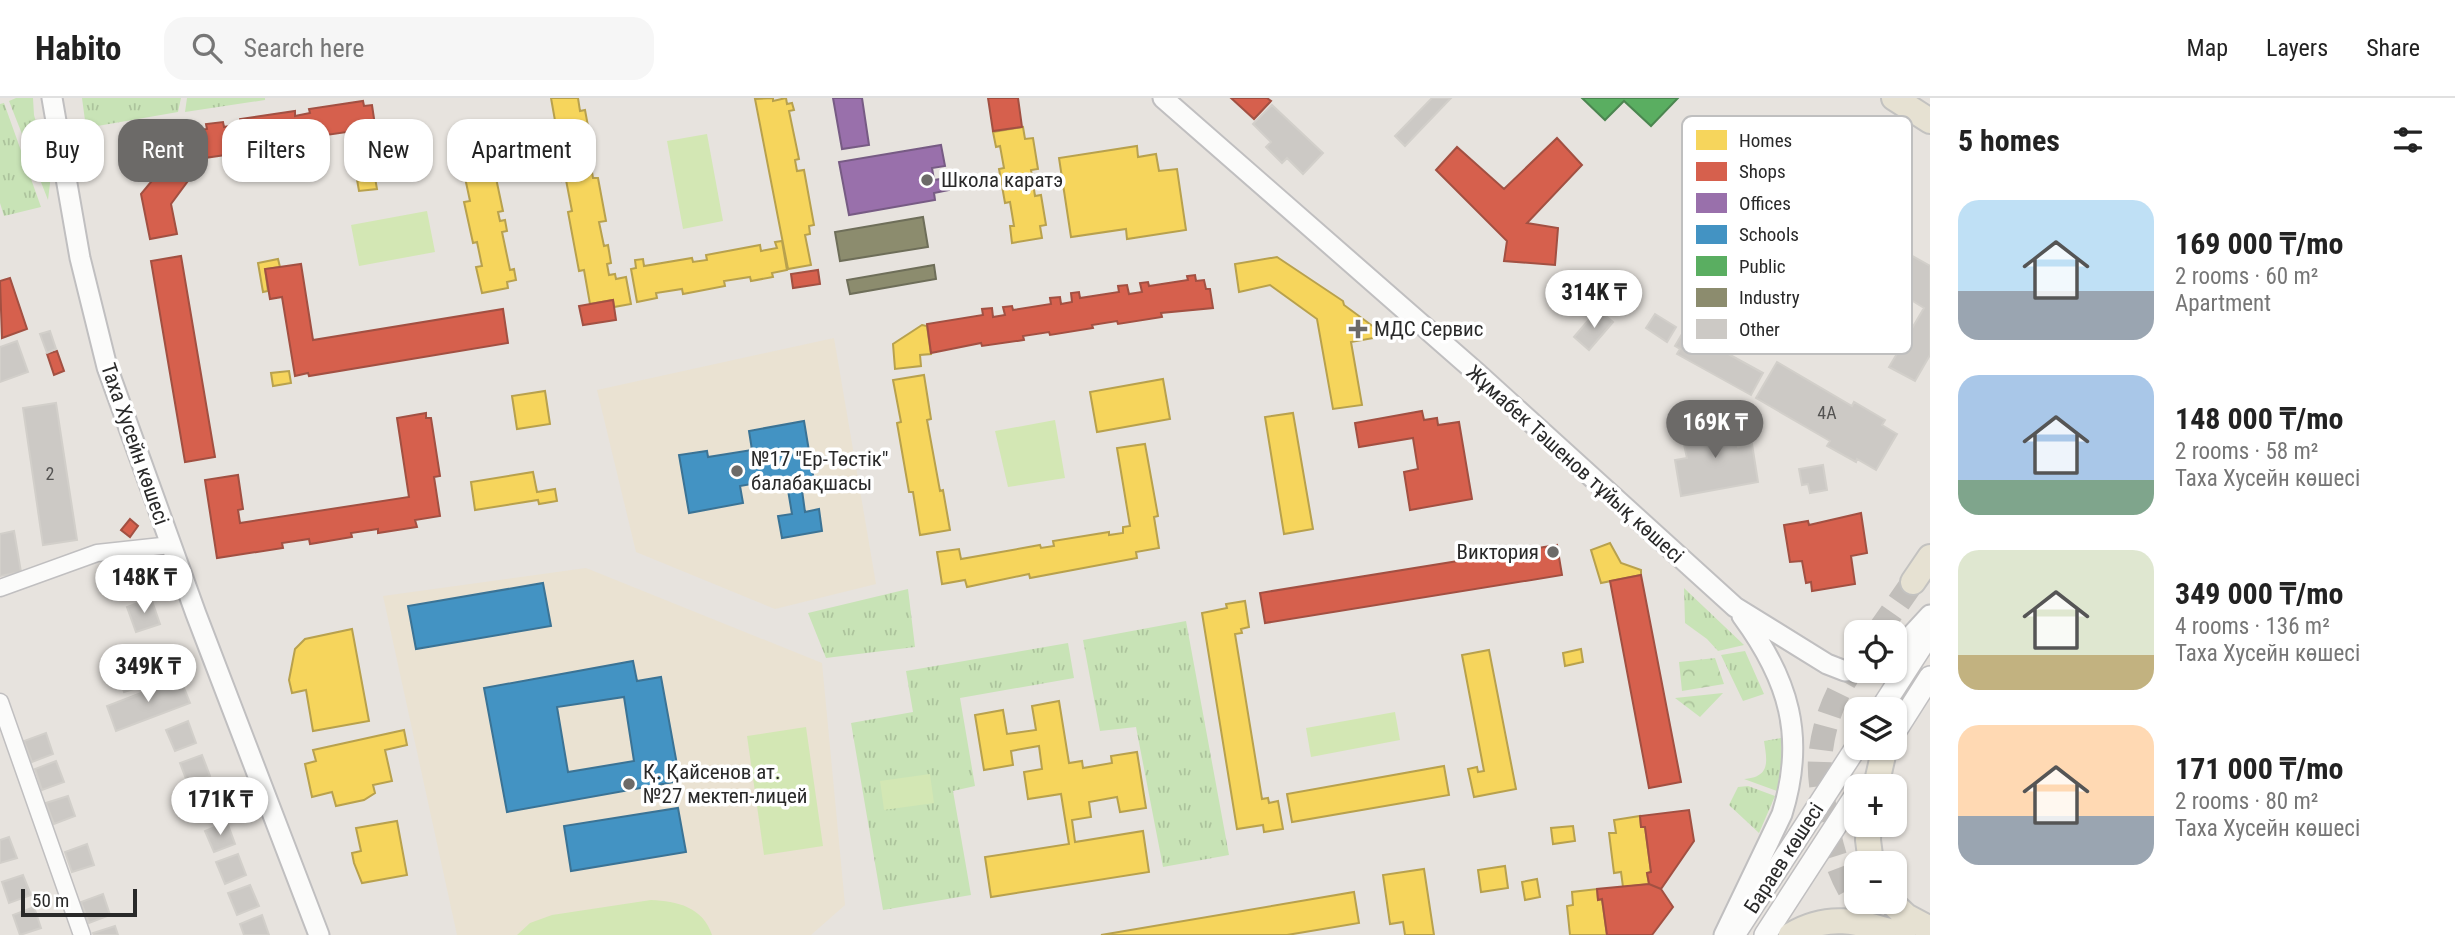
<!DOCTYPE html>
<meta charset="utf-8">
<style>
body{margin:0;font-family:"Roboto Condensed",sans-serif;background:#f6f6f6;color:#222;height:100vh;display:flex;flex-direction:column;font-size:26px;white-space:nowrap}
*{box-sizing:border-box;margin:0}
p{font-size:23px;color:#767676}
.icon{flex:none;width:38px;height:38px;fill:none;stroke:currentColor;stroke-width:2;stroke-linecap:round;stroke-linejoin:round}
.map{position:relative;flex:1;overflow:hidden}
.sheet{display:flex;flex-direction:column;background:#fff;width:525px}
.sheet>*{flex:none}
.guide{position:absolute;left:21px;top:21px;width:665px;height:63px;display:flex;gap:14px}
.buttons{position:absolute;left:1844px;top:522px;display:grid;gap:14px}
.buttons a{display:grid;place-items:center;width:63px;height:63px;border-radius:14px;background:#fff;box-shadow:0 2px 5px #0004;font-size:35px}
.scale{position:absolute;left:21px;bottom:18px;width:116px;box-sizing:border-box;padding-left:7px;border:4px solid #292929;border-top:0;font-size:19px;line-height:24px;white-space:nowrap;color:#292929;-webkit-text-stroke:5px #fff;paint-order:stroke}
.price{position:absolute;translate:-50% -60px;padding:0 16px;border-radius:24px;background:#fff;color:#222;font-size:23px;line-height:46px;filter:drop-shadow(0 2px 4px #0008)}
.price::after{content:'';position:absolute;left:50%;top:42px;width:21px;height:16px;margin-left:-10px;background:inherit;clip-path:polygon(0 0,100% 0,50% 100%)}
.price.selected{background:#6c6a68;color:#fff}
ul{padding:0;list-style:none}
li{display:flex;align-items:center;gap:21px;height:175px;padding:0 28px}
li span{display:grid;place-items:center;flex:none;width:196px;height:140px;border-radius:21px;color:#555}
li>.icon{margin-inline-start:auto}
span .icon{width:84px;height:84px;fill:#fffc;stroke-width:1}
li b{font-size:30px}
h2{display:flex;justify-content:space-between;align-items:center;height:84px;padding:0 28px;font-size:30px}
.tag{padding:0 24px;border-radius:21px;background:#fff;box-shadow:0 2px 5px #0004;font-size:24px;line-height:63px}
.tag.selected{background:#6c6a68;color:#fff}
header{display:flex;align-items:center;gap:42px;box-sizing:border-box;height:98px;padding:0 35px;background:#fff;border-bottom:2px solid #e0e0e0}
header strong{font-size:33px}
nav{display:flex;gap:38px;margin-inline-start:auto;font-size:24px}
.search{width:490px;height:63px;background:#f6f6f6;display:flex;align-items:center;gap:18px;box-sizing:border-box;padding:0 24px;border-radius:21px;color:#767676;font-size:26px}
main{display:flex;flex:1;min-height:0}
.map>svg:first-child{display:block}
</style>
<header>
<strong>Habito</strong>
<div class="search"><svg class="icon" aria-label="search" viewBox="0 0 24 24"><circle cx="10" cy="10" r="6"/><path d="M15 15l6 6"/></svg>Search here</div>
<nav><a>Map</a><a>Layers</a><a>Share</a></nav>
</header>
<main>
<div class="map">
<svg width="1930" height="837" viewBox="0 0 1930 837">
<defs>
<pattern id="grass-tufts" width="24" height="20" patternUnits="userSpaceOnUse" patternTransform="scale(1.75)"><rect width="24" height="20" fill="#c8e3b6"/><path d="M3 7l-1-3M5 7V3M7 7l1-3M15 17l-1-3M17 17v-4M19 17l1-3" fill="none" stroke="#acc39c"/></pattern>
<pattern id="forest-crowns" width="20" height="18" patternUnits="userSpaceOnUse" patternTransform="scale(1.75)"><rect width="20" height="18" fill="#c8e3b6"/><path d="M2 6a3 3 0 1 1 6 0M12 15a3 3 0 1 1 6 0" fill="none" stroke="#acc39c"/></pattern>
</defs>
<rect width="100%" height="100%" fill="#e7e3de"/>
<path fill="#eae2d2" d="M834,240L876,486L775,511L636,454L597,292Z
M586,470L822,565L845,807L811,837H457L383,498Z"/>
<path fill="url(#grass-tufts)" d="M16,0H33L34,17L51,77L48,102L9,3Z
M82,0H181L178,14L86,30Z
M187,0H265V2L185,14Z
M4,5L41,109L4,118L0,105V6Z
M1684,490L1744,547L1718,553L1707,541L1685,525Z
M908,491L915,549L826,560L808,515Z
M1186,523L1229,757L1163,769L1136,629L1100,633L1083,542Z
M1068,545L1074,580L960,600L975,688L953,693L971,797L883,812L851,625L913,614L906,573Z
M1745,553L1764,596L1743,603L1721,557Z
M1781,640L1782,660L1777,693L1744,681C1771,679 1767,663 1764,643Z
M1748,688L1775,698L1759,735L1729,707L1738,689Z"/>
<path fill="url(#forest-crowns)" d="M1715,560L1724,586L1682,593L1679,564Z
M1723,595L1700,619L1675,600Z"/>
<path fill="#d3e7b4" d="M707,36L723,123L683,131L667,43Z
M427,113L435,154L359,168L351,127Z
M1055,322L1065,380L1008,389L995,333Z
M1395,614L1400,642L1311,659L1306,630Z
M806,629L823,748L764,757L747,638Z
M930,676L934,705L884,712L880,683Z
M651,802C677,803 703,809 712,837H517L530,825L552,817Z"/>
<path fill="#f6d55c" stroke="#b8a14d" stroke-width="2" d="M551,0H578L580,13L585,12L593,55L589,56L593,80H598L606,123L599,124L604,148L608,147L611,165L607,166L609,177L615,176L616,181L626,179L631,206L614,209L613,202L590,206L584,172L579,173L568,114L572,113L566,82L562,83L555,46L559,45Z
M773,0V3L786,0L787,6L792,5L794,12L789,13L799,61L795,62L797,73L804,72L814,127L809,128L810,136L805,137L811,167L788,171L755,1Z
M1023,29L1025,41L1033,40L1038,71L1031,72L1035,98L1041,97L1046,127L1040,128L1042,140L1012,145L1010,128H1014L1010,104L1005,105L999,71L1004,70L1000,48L996,49L993,34Z
M1137,48L1138,59L1156,56L1159,73L1177,71L1186,132L1127,141L1126,131L1071,139L1059,60Z
M473,50L474,54L485,52L486,58L496,56L498,65L493,66L503,113L498,114L500,123L505,122L507,133L502,134L510,172L514,171L516,182L507,184L508,190L482,195L476,169L482,168L477,144L473,145L464,104L470,103L464,75L460,76L455,54Z
M374,74L377,91L359,93L356,76Z
M782,143L787,172L772,175L773,179L751,183L750,179L724,183L725,188L683,196L682,191L656,195L657,200L637,204L631,171L636,170L635,162L643,161L644,168L692,160L693,164L707,162L706,157L760,147L761,153L777,150L775,144Z
M1277,159L1343,203L1344,207L1378,232L1379,239L1351,244L1362,307L1333,311L1317,221L1270,187L1239,194L1235,166Z
M278,161L280,169L265,171L268,193L263,194L258,165Z
M922,227L927,228L931,256L920,257L921,268L895,271L893,246Z
M289,273L291,285L273,288L271,275Z
M924,277L931,321L927,322L940,393L943,392L950,432L920,437L913,394H909L897,325L901,324L893,282Z
M1163,281L1170,321L1097,334L1090,294Z
M545,293L550,326L517,331L512,298Z
M1293,315L1313,431L1284,436L1265,319Z
M1145,346L1158,418L1154,419L1159,450L1136,454L1137,460L1030,480L1029,476L967,489L965,482L942,486L937,454L959,451L961,461L1040,447L1041,450L1054,448L1053,443L1109,434V437L1123,435V429L1130,428L1117,350Z
M533,374L537,394L555,391L557,403L539,406L538,402L475,412L471,384Z
M1610,445L1621,465L1641,472V477L1601,485L1591,452Z
M1245,503L1249,529L1241,531L1242,535L1235,536L1262,701L1268,700L1269,705L1278,703L1283,731L1264,734L1263,727L1237,731L1202,515L1227,510L1226,506Z
M352,531L369,623L313,633L306,592L292,595L289,582L295,551L305,541Z
M1581,551L1583,564L1565,568L1563,555Z
M1489,552L1516,691L1474,699L1468,671L1477,669L1478,674L1484,673L1462,557Z
M1059,603L1069,665L1082,663L1083,670L1112,665L1111,658L1137,654L1146,710L1120,714L1117,699L1089,704L1091,719L1072,722L1075,744L1143,733L1149,774L991,799L985,759L1069,746L1061,696L1028,701L1024,674L1042,671L1039,648L1011,653L1013,667L984,672L975,617L1003,612L1007,636L1036,632L1032,608Z
M404,632L407,647L385,652L392,683L373,687L375,695L364,702L336,708L332,694L312,699L305,666L316,663L313,652Z
M1444,668L1449,697L1292,724L1287,696Z
M1640,718L1641,729H1645L1651,774L1647,775L1649,786L1623,789L1621,774L1614,775L1609,735H1616L1614,722Z
M397,723L407,777L362,785L354,765L352,755L361,753L356,730Z
M1573,728L1575,743L1553,746L1551,730Z
M1505,768L1508,790L1481,794L1478,772Z
M1424,771L1434,837H1405L1403,824L1390,826L1383,777Z
M1537,781L1540,799L1525,802L1522,784Z
M1597,791L1598,802L1602,801L1607,837H1570L1567,808L1573,807L1572,794Z
M1354,794L1359,825L1287,837H1101Z"/>
<path fill="#d6604d" stroke="#a25042" stroke-width="2" d="M988,0H1018L1022,29L993,33Z
M1231,0H1267L1271,3L1254,21Z
M363,3L364,8L372,7L376,34L354,37L353,33L326,37L327,41L285,48L284,43L260,47V52L205,60L171,106L177,136L150,141L141,96L151,84L148,81L156,70L160,73L171,59L167,55L176,45L179,48L191,33L207,31L206,26L223,24L224,29L240,26V21L295,13V18L310,15L309,11Z
M1557,40L1582,67L1527,125L1558,130L1555,167L1504,163L1507,143L1436,72L1457,49L1504,91Z
M181,158L215,359L185,364L151,163Z
M301,166L313,242L503,211L508,245L309,278L308,275L295,278L282,199L270,201L265,171Z
M818,172L820,186L793,190L791,176Z
M1195,177L1196,183L1204,182L1206,191H1210L1213,210L1161,215L1162,219L1118,226L1117,223L1092,227L1093,230L1050,237L1049,234L1023,238L1024,242L982,248L981,245L931,255L927,226L983,217L982,211L992,210L993,219L1005,217L1003,209L1012,208L1013,212L1051,206L1050,200L1060,199L1061,206L1072,204L1071,195L1079,194L1080,200L1119,194L1118,188L1127,187L1129,196L1142,194L1140,185L1148,184L1149,188L1188,182L1187,178Z
M10,180L27,231L2,240L0,183Z
M613,202L616,222L583,227L579,208Z
M57,253L64,273L54,277L47,256Z
M1422,313L1424,322L1437,320L1438,327L1459,324L1472,401L1410,412L1404,374L1418,371L1413,340L1359,349L1355,325Z
M426,315V320H431L440,378L434,379L440,418L415,422L417,429L378,435V431L351,435L352,439L310,446L309,441L282,445L283,450L217,460L205,382L238,377L243,411L238,412L240,425L409,399L397,320Z
M1861,415L1867,455L1851,458L1855,486L1812,493L1811,484L1806,485L1802,463L1790,464L1784,427L1808,423L1809,427Z
M130,421L138,428L130,439L121,432Z
M1557,447L1562,477L1265,525L1260,495Z
M1641,477L1681,684L1649,690L1610,483Z
M1689,712L1694,743L1661,791L1649,786L1647,775L1651,774L1645,729H1641L1640,718Z
M1649,786L1661,791L1673,809L1652,837H1607L1602,801L1598,802L1597,791Z"/>
<path fill="#9970ab" stroke="#775b84" stroke-width="2" d="M833,0H862L869,47L842,51Z
M941,47L945,68L932,70L934,82L947,80L949,92L934,95L935,102L849,117L839,64Z"/>
<path fill="#4393c3" stroke="#3b7395" stroke-width="2" fill-rule="evenodd" d="M804,323L814,383L801,385L805,414L819,411L822,433L782,440L778,418L792,416L786,380L740,388L743,405L689,415L679,357L707,353L708,359L752,352L749,333Z
M543,485L551,528L416,551L408,508Z
M633,563L637,583L661,579L680,683L507,714L484,590ZM624,599L634,663L568,674L557,609Z
M678,710L686,754L571,773L564,728Z"/>
<path fill="#5aae61" stroke="#4b8650" stroke-width="2" d="M1582,0H1678L1651,28L1624,3L1605,22Z"/>
<path fill="#8c8c6e" stroke="#6e6e59" stroke-width="2" d="M923,119L928,149L840,163L835,134Z
M934,167L936,181L850,196L847,182Z"/>
<path fill="#ccc9c5" stroke="#d2cfca" stroke-width="2" d="M1432,0H1451L1405,48L1395,38Z
M1272,7L1323,55L1303,76L1287,60L1282,65L1266,49L1271,44L1253,26Z
M1893,147L1930,168V257L1915,283L1889,269L1924,210L1874,179Z
M1598,211L1613,224L1589,252L1574,239Z
M1655,216L1676,229L1667,244L1646,230Z
M1692,219L1708,227L1701,241L1763,275L1751,297L1677,256L1680,251L1675,248Z
M50,233L56,251L47,255L40,236Z
M17,243L28,274L0,284V249Z
M1777,264L1852,308L1854,304L1885,322L1882,327L1897,336L1876,372L1857,361L1856,364L1827,348L1830,343L1756,300Z
M56,305L77,442L43,447L23,310Z
M1728,321L1730,330L1735,329L1738,349L1752,346L1758,384L1681,398L1675,362L1687,360L1683,342L1691,341L1689,328Z
M1823,367L1827,392L1810,395L1808,386L1802,387L1799,371Z
M14,433L21,474L0,478V436Z
M151,500L160,526L136,534L127,509Z
M141,560L150,586L124,594L116,569Z
M180,580L190,605L116,633L107,608Z
M188,623L196,645L175,653L166,632Z
M46,635L53,656L32,664L24,643Z
M202,657L210,678L188,686L180,665Z
M56,663L64,684L42,692L35,671Z
M215,694L223,715L201,724L193,702Z
M68,698L75,718L54,726L46,705Z
M227,724L235,746L214,754L205,733Z
M9,739L17,760L0,765V742Z
M87,746L94,767L72,774L65,754Z
M238,756L246,777L225,786L216,764Z
M23,777L31,797L9,805L2,784Z
M250,787L259,808L237,817L228,795Z
M103,796L110,817L89,825L81,804Z
M34,809L41,830L20,837L13,817Z
M262,817L269,837H244L240,826Z
M115,828L118,837H94L93,835Z"/>
<g fill="none" stroke-linecap="round" stroke-linejoin="round">
<path stroke="#c1beba" stroke-width="24" stroke-dasharray="24 12" stroke-linecap="butt" d="M1878,534L1913,484
M1857,564C1838,590 1825,620 1821,652C1818,669 1821,689 1824,706C1831,759 1845,801 1887,837"/>
<defs>
<path id="minor" d="M0,490L97,455L171,447
M0,604L82,837"/>
<path id="tertiary" d="M52,0L80,160L107,269L196,516L319,837
M1163,0L1477,275L1735,509L1827,566L1845,573L1857,572
M1895,555L1930,517
M1724,837L1782,716C1806,639 1789,582 1742,518"/>
<path id="secondary" d="M1881,611L1930,535
M1895,634L1930,579
M1734,837L1857,648
M1765,837L1857,695"/>
<path id="primary" d="M1894,0L1930,23
M1913,484L1930,459
M1876,688L1884,653
M1869,726L1868,742L1871,765
M1890,803L1906,818L1930,831
M1791,837C1831,813 1862,825 1903,837"/>
</defs>
<use href="#minor" stroke="#c0bfc0" stroke-width="19"/>
<use href="#tertiary" stroke="#c0bfc0" stroke-width="23"/>
<use href="#secondary" stroke="#c0bfc0" stroke-width="24"/>
<use href="#primary" stroke="#c3c2c0" stroke-width="28"/>
<use href="#minor" stroke="#fbfbfa" stroke-width="16"/>
<use href="#tertiary" stroke="#fbfbfa" stroke-width="19"/>
<use href="#secondary" stroke="#fbfbfa" stroke-width="21"/>
<use href="#primary" stroke="#e6e1d2" stroke-width="24"/>
</g>
<g fill="#6c6a68" stroke="#fff" stroke-width="2.5">
<circle cx="927" cy="82" r="7"/>
<path d="M1354.5 220.5h7v7h7v7h-7v7h-7v-7h-7v-7h7z"/>
<circle cx="737" cy="373" r="7"/>
<circle cx="1553" cy="454" r="7"/>
<circle cx="629" cy="686" r="7"/>
</g>
<g text-anchor="middle" stroke-width="7" stroke-linejoin="round" paint-order="stroke">
<g font-size="18" fill="#545352">
<text x="1827" y="321">4А</text>
<text x="50" y="382">2</text>
</g>
<g font-size="21" fill="#292929" stroke="#fff" text-anchor="start">
<text x="941" y="89">Школа каратэ</text>
<text x="1374" y="238">МДС Сервис</text>
<text x="751" y="368">№17 "Ер-Төстік"<tspan x="751" dy="24">балабақшасы</tspan></text>
<text x="1539" y="461" text-anchor="end">Виктория</text>
<text x="643" y="681">Қ. Қайсенов ат.<tspan x="643" dy="24">№27 мектеп-лицей</tspan></text>
</g>
<g font-size="21" fill="#292929" stroke="#fff">
<text transform="translate(135 346) rotate(71)" y="7">Таха Хусейн көшесі</text>
<text transform="translate(1575 366) rotate(42)" y="7">Жұмабек Тәшенов тұйық көшесі</text>
<text transform="translate(1784 760) rotate(-57)" y="7">Бараев көшесі</text>
</g>
</g>
<rect x="1682" y="18" width="230" height="238" rx="10" fill="#fff" stroke="#bfbfbf" stroke-width="2"/>
<rect x="1696" y="32" width="31" height="20" fill="#f6d55c"/>
<rect x="1696" y="64" width="31" height="19" fill="#d6604d"/>
<rect x="1696" y="95" width="31" height="20" fill="#9970ab"/>
<rect x="1696" y="127" width="31" height="19" fill="#4393c3"/>
<rect x="1696" y="158" width="31" height="20" fill="#5aae61"/>
<rect x="1696" y="190" width="31" height="19" fill="#8c8c6e"/>
<rect x="1696" y="221" width="31" height="20" fill="#ccc9c5"/>
<g font-size="19" fill="#292929">
<text x="1739" y="49">Homes</text>
<text x="1739" y="80">Shops</text>
<text x="1739" y="112">Offices</text>
<text x="1739" y="143">Schools</text>
<text x="1739" y="175">Public</text>
<text x="1739" y="206">Industry</text>
<text x="1739" y="238">Other</text>
</g>
</svg>
<div class="buttons">
<a><svg class="icon" aria-label="locate" viewBox="0 0 24 24"><circle cx="12" cy="12" r="6"/><path d="M12 2v4M12 18v4M2 12h4M18 12h4"/></svg></a>
<a><svg class="icon" aria-label="layers" viewBox="0 0 24 24"><path d="M12 4l9 5-9 5-9-5zM3 14l9 5 9-5"/></svg></a>
<a>+</a>
<a>−</a>
</div>
<div class="scale">50 m</div>
<b class="price" style="left:1594px;top:232px">314K ₸</b>
<b class="price selected" style="left:1715px;top:362px">169K ₸</b>
<b class="price" style="left:144px;top:517px">148K ₸</b>
<b class="price" style="left:148px;top:606px">349K ₸</b>
<b class="price" style="left:220px;top:739px">171K ₸</b>
<div class="guide">
<a class="tag">Buy</a>
<a class="tag selected">Rent</a>
<a class="tag">Filters</a>
<a class="tag">New</a>
<a class="tag">Apartment</a>
</div>
</div>
<section class="sheet">
<h2>5 homes<svg class="icon" aria-label="filters" viewBox="0 0 24 24"><path d="M4 7h16M4 17h16"/><circle cx="9" cy="7" r="2"/><circle cx="15" cy="17" r="2"/></svg></h2>
<ul>
<li><span style="background:linear-gradient(#bfe0f5 65%,#9aa5b1 0)"><svg class="icon" aria-label="home" viewBox="0 0 24 24"><path d="M3 11l9-7 9 7M6 9v11h12V9"/></svg></span><div><b>169 000 ₸/mo</b><p>2 rooms · 60 m²</p><p>Apartment</p></div></li>
<li><span style="background:linear-gradient(#a9c7e8 75%,#7fa58c 0)"><svg class="icon" aria-label="home" viewBox="0 0 24 24"><path d="M3 11l9-7 9 7M6 9v11h12V9"/></svg></span><div><b>148 000 ₸/mo</b><p>2 rooms · 58 m²</p><p>Таха Хусейн көшесі</p></div></li>
<li><span style="background:linear-gradient(#dfe7d0 75%,#c2b280 0)"><svg class="icon" aria-label="home" viewBox="0 0 24 24"><path d="M3 11l9-7 9 7M6 9v11h12V9"/></svg></span><div><b>349 000 ₸/mo</b><p>4 rooms · 136 m²</p><p>Таха Хусейн көшесі</p></div></li>
<li><span style="background:linear-gradient(#ffd9b3 65%,#9aa5b1 0)"><svg class="icon" aria-label="home" viewBox="0 0 24 24"><path d="M3 11l9-7 9 7M6 9v11h12V9"/></svg></span><div><b>171 000 ₸/mo</b><p>2 rooms · 80 m²</p><p>Таха Хусейн көшесі</p></div></li>
</ul>
</section>
</main>
